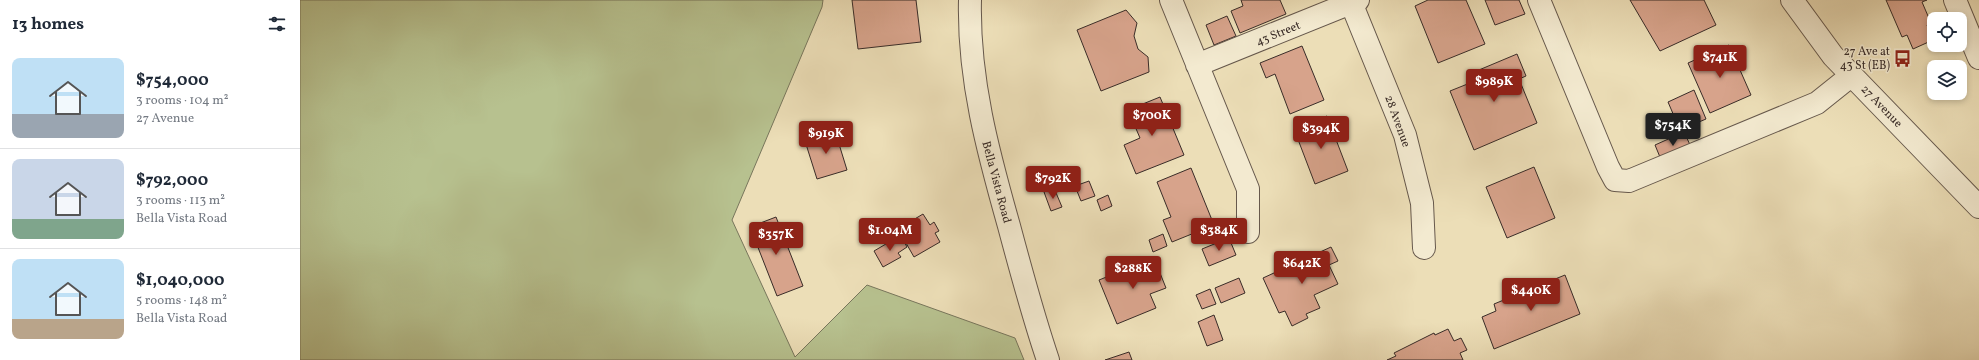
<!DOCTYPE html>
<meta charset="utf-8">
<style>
body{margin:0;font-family:Vollkorn,serif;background:#f6f6f7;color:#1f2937;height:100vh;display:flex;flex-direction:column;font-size:15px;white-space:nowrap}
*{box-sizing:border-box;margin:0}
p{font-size:13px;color:#747a83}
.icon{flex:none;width:22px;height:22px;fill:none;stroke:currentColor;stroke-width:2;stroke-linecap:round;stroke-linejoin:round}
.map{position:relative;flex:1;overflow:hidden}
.side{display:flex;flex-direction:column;background:#fff;width:300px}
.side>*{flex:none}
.controls{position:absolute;left:1627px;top:12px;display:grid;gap:8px}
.controls a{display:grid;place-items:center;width:40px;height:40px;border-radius:8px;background:#fff;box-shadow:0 2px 6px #0003;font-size:20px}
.price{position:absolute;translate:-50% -34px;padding:0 9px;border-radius:4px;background:#8f2418;color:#fff;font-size:13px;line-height:26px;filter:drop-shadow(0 1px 2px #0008)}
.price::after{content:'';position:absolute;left:50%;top:24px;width:12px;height:9px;margin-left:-6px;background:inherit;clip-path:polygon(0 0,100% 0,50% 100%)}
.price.selected{background:#222;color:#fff}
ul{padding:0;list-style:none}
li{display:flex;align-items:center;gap:12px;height:100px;padding:0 12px}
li+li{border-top:1px solid #e0e1e3}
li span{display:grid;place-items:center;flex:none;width:112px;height:80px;border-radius:8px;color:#555}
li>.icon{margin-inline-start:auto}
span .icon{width:48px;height:48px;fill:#fffc;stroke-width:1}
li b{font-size:17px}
h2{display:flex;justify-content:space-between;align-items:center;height:48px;padding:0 12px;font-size:17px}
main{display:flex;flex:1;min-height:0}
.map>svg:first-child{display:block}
</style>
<main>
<section class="side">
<h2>13 homes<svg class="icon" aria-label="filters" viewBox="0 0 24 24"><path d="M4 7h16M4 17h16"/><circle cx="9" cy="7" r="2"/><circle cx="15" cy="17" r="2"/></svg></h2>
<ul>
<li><span style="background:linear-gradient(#bfe0f5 70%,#9aa5b1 0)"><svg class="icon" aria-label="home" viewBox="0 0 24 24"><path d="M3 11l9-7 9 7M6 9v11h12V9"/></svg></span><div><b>$754,000</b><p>3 rooms · 104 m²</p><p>27 Avenue</p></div></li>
<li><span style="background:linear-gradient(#c9d6e8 75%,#7fa58c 0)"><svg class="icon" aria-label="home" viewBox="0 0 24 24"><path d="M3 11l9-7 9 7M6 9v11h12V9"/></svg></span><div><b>$792,000</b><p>3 rooms · 113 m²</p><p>Bella Vista Road</p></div></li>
<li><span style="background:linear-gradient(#bfe0f5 75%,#b9a48a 0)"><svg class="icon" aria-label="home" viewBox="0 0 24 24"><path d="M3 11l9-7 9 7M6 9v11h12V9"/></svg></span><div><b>$1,040,000</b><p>5 rooms · 148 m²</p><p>Bella Vista Road</p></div></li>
</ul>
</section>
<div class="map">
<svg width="1679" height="360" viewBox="0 0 1679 360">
<rect width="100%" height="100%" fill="#ecdeb7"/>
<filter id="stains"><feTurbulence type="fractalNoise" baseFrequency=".005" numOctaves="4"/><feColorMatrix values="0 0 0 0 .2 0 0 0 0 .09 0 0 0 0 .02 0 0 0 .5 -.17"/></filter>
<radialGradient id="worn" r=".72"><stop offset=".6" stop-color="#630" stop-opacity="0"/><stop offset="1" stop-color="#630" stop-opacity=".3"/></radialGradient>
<path fill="#b7c18f" stroke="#78765c" d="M0,0H523L522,7L432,220L495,357L567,285L715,338L724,360H0Z"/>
<path fill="#d7a38b" stroke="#392c28" d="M552,0H616L621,42L558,49Z
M941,0H980L986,14L940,33L931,11L943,6Z
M1128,0H1166L1185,44L1138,63L1115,6Z
M1185,0H1219L1225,14L1195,25Z
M1330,0H1404L1416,25L1360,51Z
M1586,0H1627L1622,2L1631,23L1627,25L1633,40L1613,49L1607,35L1602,37Z
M826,10L837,23L834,36L838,49L848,57L849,72L801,91L777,30Z
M927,16L936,36L914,45L906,25Z
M1429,45L1451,95L1410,113L1388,63Z
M1002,46L1024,100L990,114L975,74L966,78L960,63Z
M1217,54L1226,76L1219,79L1237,123L1174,150L1150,91L1170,83L1167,75Z
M1394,90L1406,119L1380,130L1368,102Z
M860,97L884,155L836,174L824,145L840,138L828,110Z
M1027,116L1048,171L1015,184L994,129Z
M535,131L547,170L517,179L505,141Z
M1384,132L1392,149L1362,162L1355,145Z
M1234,167L1255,218L1207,238L1186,187Z
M891,168L914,225L872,242L863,220L871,217L857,182Z
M789,181L795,196L781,201L775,186Z
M754,188L762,207L751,211L744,192Z
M808,195L812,206L801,211L797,200Z
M623,214L630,225L634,222L639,231L635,233L640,242L614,257L598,229Z
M476,217L503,286L477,296L450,227Z
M863,234L867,246L853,252L849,240Z
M602,238L607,247L598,253L601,257L583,267L574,251L591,241L593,244Z
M929,238L936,255L909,266L902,249Z
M1031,247L1038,261L1029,265L1038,284L1014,295L1020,308L1006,314L1008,318L992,326L985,311L979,313L963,278Z
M854,258L866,288L850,294L856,308L817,324L799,280Z
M1265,275L1280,314L1194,349L1182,317L1196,311L1194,304Z
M939,278L945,293L921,303L915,288Z
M910,289L916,304L902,309L896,295Z
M914,315L923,340L907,346L898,322Z
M1148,329L1154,341L1161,338L1167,350L1160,353L1163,360H1087L1096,356L1094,353L1134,333L1135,335Z
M829,352L832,360H805Z"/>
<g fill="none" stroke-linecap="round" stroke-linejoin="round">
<defs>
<path id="minor" d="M670,0C668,78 688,152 709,226C721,271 733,316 748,360
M871,0L948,189V232
M1050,0L1105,135L1122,203L1124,248
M1239,0L1308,167L1315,180L1329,181L1517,103L1552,75
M1492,0L1533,56L1679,207
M1655,0L1679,58
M897,65L1058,0"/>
</defs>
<use href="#minor" stroke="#66584c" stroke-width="24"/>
<use href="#minor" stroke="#f3ead0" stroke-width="22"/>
</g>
<defs>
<symbol id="bus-bare" viewBox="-9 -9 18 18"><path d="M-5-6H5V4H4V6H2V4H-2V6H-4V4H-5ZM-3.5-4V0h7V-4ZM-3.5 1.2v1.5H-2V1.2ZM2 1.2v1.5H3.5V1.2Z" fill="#8f2418" stroke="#f3ead0" stroke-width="2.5" paint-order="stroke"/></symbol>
</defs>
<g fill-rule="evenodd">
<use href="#bus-bare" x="1590" y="46" width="25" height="25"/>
</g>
<g text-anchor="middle" stroke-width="3" stroke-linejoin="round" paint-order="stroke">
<g font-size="12" fill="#392c28" stroke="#f3ead0">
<text transform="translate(978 33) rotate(-22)" y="4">43 Street</text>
<text transform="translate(1582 106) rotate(46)" y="4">27 Avenue</text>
<text transform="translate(1098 121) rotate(70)" y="4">28 Avenue</text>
<text transform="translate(697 182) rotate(75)" y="4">Bella Vista Road</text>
</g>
<g font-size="12" fill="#392c28" stroke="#f3ead0" text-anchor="end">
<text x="1590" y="55">27 Ave at<tspan x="1590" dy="14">43 St (EB)</tspan></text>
</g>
</g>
<rect width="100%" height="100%" filter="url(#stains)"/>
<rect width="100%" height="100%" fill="url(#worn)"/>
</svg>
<div class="controls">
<a><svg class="icon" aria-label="locate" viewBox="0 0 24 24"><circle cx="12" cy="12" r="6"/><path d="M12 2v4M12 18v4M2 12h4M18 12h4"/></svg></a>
<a><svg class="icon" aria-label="layers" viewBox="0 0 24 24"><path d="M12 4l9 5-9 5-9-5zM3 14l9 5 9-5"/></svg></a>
</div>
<b class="price" style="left:1420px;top:79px">$741K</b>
<b class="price" style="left:1194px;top:103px">$989K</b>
<b class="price" style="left:852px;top:137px">$700K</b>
<b class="price selected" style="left:1373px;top:147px">$754K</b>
<b class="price" style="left:1021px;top:150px">$394K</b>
<b class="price" style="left:526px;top:155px">$919K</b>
<b class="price" style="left:753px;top:200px">$792K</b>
<b class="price" style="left:590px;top:252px">$1.04M</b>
<b class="price" style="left:919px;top:252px">$384K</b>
<b class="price" style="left:476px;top:256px">$357K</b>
<b class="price" style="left:1002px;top:285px">$642K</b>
<b class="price" style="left:833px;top:290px">$288K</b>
<b class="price" style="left:1231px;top:312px">$440K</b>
</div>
</main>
